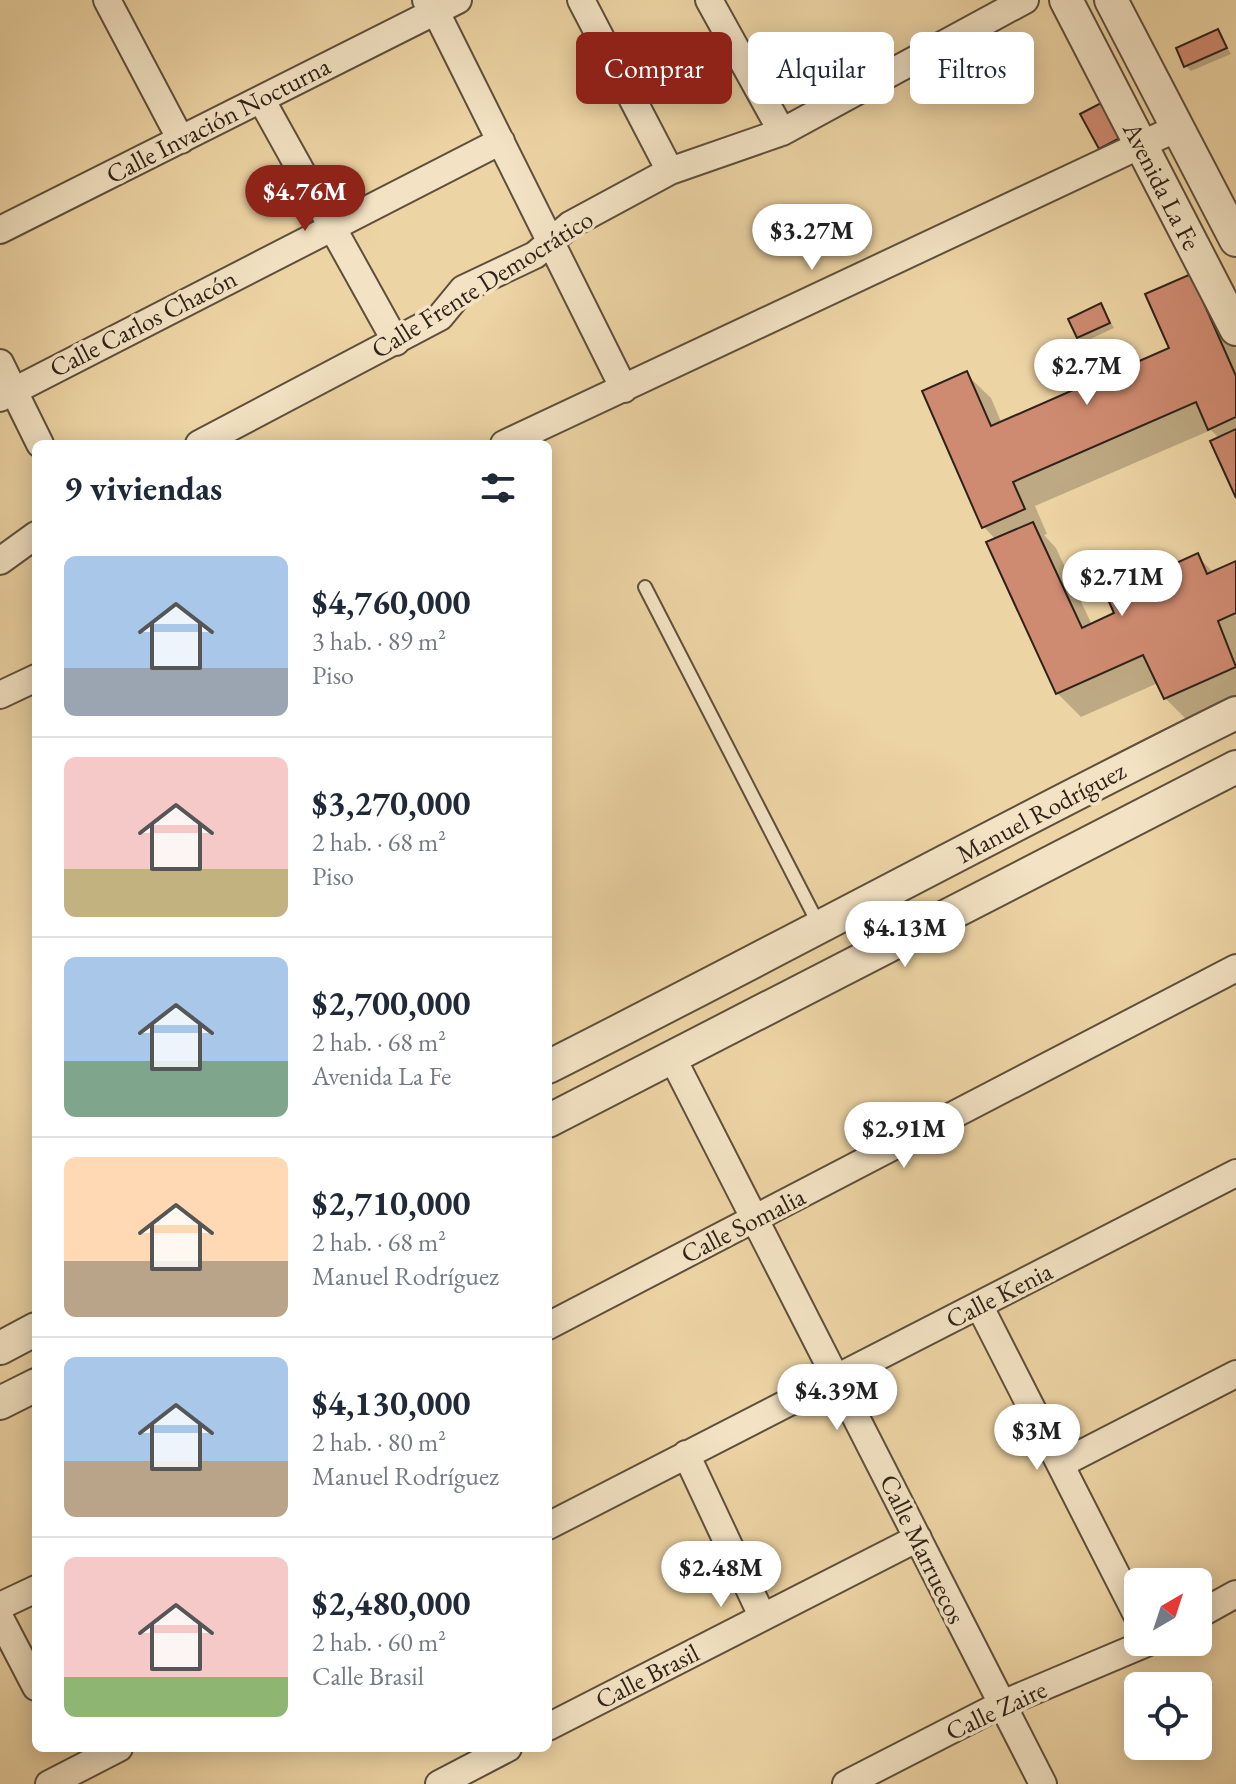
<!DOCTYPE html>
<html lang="es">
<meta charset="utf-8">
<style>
body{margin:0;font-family:"EB Garamond",serif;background:#f6f6f7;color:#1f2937;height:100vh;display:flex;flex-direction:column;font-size:30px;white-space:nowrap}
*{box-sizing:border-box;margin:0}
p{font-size:26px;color:#747a83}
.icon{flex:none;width:44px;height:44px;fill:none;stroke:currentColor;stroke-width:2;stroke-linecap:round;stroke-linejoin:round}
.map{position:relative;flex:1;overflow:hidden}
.sheet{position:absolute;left:32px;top:440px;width:520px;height:1312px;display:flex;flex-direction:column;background:#fff;border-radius:12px;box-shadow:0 4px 20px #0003}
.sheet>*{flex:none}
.banner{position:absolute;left:576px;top:32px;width:540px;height:72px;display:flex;gap:16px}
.needle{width:52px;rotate:39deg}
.tools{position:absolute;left:1124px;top:1568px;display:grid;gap:16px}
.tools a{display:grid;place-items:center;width:88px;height:88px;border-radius:12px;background:#fff;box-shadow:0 4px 20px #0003;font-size:40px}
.price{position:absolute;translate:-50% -68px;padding:0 18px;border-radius:28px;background:#fff;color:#222;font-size:26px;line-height:52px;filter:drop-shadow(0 2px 4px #0008)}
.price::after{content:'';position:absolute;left:50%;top:48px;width:24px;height:18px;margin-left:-12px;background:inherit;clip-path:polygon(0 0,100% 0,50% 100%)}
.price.selected{background:#8f2418;color:#fff}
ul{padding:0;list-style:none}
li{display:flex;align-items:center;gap:24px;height:200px;padding:0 32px}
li+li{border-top:2px solid #e0e1e3}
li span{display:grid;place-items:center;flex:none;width:224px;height:160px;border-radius:12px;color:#555}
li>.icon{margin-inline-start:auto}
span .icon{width:96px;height:96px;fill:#fffc;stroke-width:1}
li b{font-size:34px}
h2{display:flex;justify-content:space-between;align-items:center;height:96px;padding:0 32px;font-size:34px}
.pill{padding:0 28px;border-radius:12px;background:#fff;box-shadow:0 4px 20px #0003;font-size:28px;line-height:72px}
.pill.selected{background:#8f2418;color:#fff}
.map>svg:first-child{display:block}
</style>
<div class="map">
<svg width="1236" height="1784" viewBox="0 0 1236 1784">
<rect width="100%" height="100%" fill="#edd4a4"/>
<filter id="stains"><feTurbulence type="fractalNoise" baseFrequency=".0025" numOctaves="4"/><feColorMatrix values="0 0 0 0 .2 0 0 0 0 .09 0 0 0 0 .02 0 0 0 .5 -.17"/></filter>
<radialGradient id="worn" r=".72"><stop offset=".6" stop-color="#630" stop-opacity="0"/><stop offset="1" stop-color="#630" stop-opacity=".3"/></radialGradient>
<path fill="#0003" d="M1218,31L1231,54L1191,71L1186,66Z
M1100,105L1124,144L1106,153L1100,148Z
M1190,276L1215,300L1236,349V494L1220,439L1211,430L1035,506L1047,534L1044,535L1056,548L1092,625L1116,614L1197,556L1214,573L1236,563V701L1189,722L1165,698L1158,683L1081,717L1057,693L996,540L984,527L966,374L991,398L1002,424L1172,349Z
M1101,306L1114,328L1084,342L1078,337Z"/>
<path fill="#cf8b71" stroke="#2f2319" stroke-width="2" d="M1218,29L1227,48L1184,67L1176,48Z
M1101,103L1120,138L1099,149L1080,114Z
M1191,274L1236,376V417L1208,430L1196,402L1013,482L1025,509L982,528L922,391L967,371L991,426L1169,348L1145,294Z
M1101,303L1110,323L1077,338L1068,319Z
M1236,429V498L1210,441Z
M1033,522L1082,628L1114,613L1106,595L1198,553L1207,574L1236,561V613L1218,621L1236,667L1164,699L1143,655L1056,694L986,542Z"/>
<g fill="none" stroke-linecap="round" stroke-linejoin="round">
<defs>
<path id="service" d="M645,587L819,925"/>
<path id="minor" d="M107,0L181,140
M426,0L435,10L624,389
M581,0L670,171
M709,0L782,132
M261,99L396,342
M0,230L458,0
M0,363L40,444
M0,398L501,141
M199,444L440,317L463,289L535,255L570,225L670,171L782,132L1025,0
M504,444L1177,128
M0,561L36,535
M0,695L36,678
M672,1057L1043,1784
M979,1305L1138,1617
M548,1326L1236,968
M686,1454L762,1616
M1061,1464L1236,1374
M548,1526L1236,1173
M0,1606L36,1589
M1198,1615L1236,1594
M0,1618L36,1687
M548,1727L918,1538
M49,1784L119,1748
M439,1784L508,1748
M846,1784L1000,1705L1149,1642"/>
<path id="tertiary" d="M1066,0L1236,329
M1111,0L1236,240
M548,1067C778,951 1005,827 1236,713
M548,1121L1236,767
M0,1348L36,1329
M0,1403L36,1385"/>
</defs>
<use href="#service" stroke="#5e4f3c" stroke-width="16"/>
<use href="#minor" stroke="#5e4f3c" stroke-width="30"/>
<use href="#tertiary" stroke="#5e4f3c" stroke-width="36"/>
<use href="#service" stroke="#f3e3c4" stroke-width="12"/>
<use href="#minor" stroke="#f3e3c4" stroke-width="26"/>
<use href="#tertiary" stroke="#f3e3c4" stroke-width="32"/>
</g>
<g text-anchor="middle" stroke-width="7" stroke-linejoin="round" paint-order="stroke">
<g font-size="26" fill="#2f2319" stroke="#f3e3c4">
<text transform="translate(218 120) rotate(-27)" y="9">Calle Invación Nocturna</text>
<text transform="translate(1162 186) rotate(63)" y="9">Avenida La Fe</text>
<text transform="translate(482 284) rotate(-32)" y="9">Calle Frente Democrático</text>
<text transform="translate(143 323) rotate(-27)" y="9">Calle Carlos Chacón</text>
<text transform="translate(1041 812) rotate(-28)" y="9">Manuel Rodríguez</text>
<text transform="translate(743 1225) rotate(-27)" y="9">Calle Somalia</text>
<text transform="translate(999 1295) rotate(-27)" y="9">Calle Kenia</text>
<text transform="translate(923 1549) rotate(64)" y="9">Calle Marruecos</text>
<text transform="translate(647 1676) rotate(-27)" y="9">Calle Brasil</text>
<text transform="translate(996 1710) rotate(-25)" y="9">Calle Zaire</text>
</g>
</g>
<rect width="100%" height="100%" filter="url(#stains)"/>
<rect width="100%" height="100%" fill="url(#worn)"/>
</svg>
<div class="tools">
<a><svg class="needle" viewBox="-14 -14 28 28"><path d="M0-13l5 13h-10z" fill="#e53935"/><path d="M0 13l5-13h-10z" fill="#747a83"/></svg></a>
<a><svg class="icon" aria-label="locate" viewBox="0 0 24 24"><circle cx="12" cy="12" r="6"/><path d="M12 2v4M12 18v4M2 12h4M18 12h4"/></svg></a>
</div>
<b class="price selected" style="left:305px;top:233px">$4.76M</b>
<b class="price" style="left:812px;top:272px">$3.27M</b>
<b class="price" style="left:1087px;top:407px">$2.7M</b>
<b class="price" style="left:1122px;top:618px">$2.71M</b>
<b class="price" style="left:905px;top:969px">$4.13M</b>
<b class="price" style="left:904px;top:1170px">$2.91M</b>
<b class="price" style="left:837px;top:1432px">$4.39M</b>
<b class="price" style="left:1037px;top:1472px">$3M</b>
<b class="price" style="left:721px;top:1609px">$2.48M</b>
<div class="banner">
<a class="pill selected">Comprar</a>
<a class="pill">Alquilar</a>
<a class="pill">Filtros</a>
</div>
<section class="sheet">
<h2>9 viviendas<svg class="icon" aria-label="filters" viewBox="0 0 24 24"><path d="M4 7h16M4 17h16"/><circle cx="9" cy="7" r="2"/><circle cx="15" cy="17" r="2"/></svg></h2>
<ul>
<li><span style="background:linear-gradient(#a9c7e8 70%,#9aa5b1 0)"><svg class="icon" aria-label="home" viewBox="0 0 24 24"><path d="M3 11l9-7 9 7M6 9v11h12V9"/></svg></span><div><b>$4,760,000</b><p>3 hab. · 89 m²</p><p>Piso</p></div></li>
<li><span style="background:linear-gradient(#f6c9c9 70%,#c2b280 0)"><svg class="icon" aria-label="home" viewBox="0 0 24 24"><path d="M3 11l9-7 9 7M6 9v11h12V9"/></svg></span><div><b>$3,270,000</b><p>2 hab. · 68 m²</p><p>Piso</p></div></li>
<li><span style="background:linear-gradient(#a9c7e8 65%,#7fa58c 0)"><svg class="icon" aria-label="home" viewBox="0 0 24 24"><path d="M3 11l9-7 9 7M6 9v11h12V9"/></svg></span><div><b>$2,700,000</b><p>2 hab. · 68 m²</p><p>Avenida La Fe</p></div></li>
<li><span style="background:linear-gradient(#ffd9b3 65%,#b9a48a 0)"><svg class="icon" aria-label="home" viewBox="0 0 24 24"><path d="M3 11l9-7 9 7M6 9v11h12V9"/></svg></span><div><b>$2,710,000</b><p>2 hab. · 68 m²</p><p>Manuel Rodríguez</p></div></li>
<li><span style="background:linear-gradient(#a9c7e8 65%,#b9a48a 0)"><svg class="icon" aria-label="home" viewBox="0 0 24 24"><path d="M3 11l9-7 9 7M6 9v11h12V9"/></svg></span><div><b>$4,130,000</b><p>2 hab. · 80 m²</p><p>Manuel Rodríguez</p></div></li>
<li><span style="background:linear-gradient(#f6c9c9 75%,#8fb573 0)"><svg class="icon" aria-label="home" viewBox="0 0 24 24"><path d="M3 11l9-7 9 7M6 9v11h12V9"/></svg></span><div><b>$2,480,000</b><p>2 hab. · 60 m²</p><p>Calle Brasil</p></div></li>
</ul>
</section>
</div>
